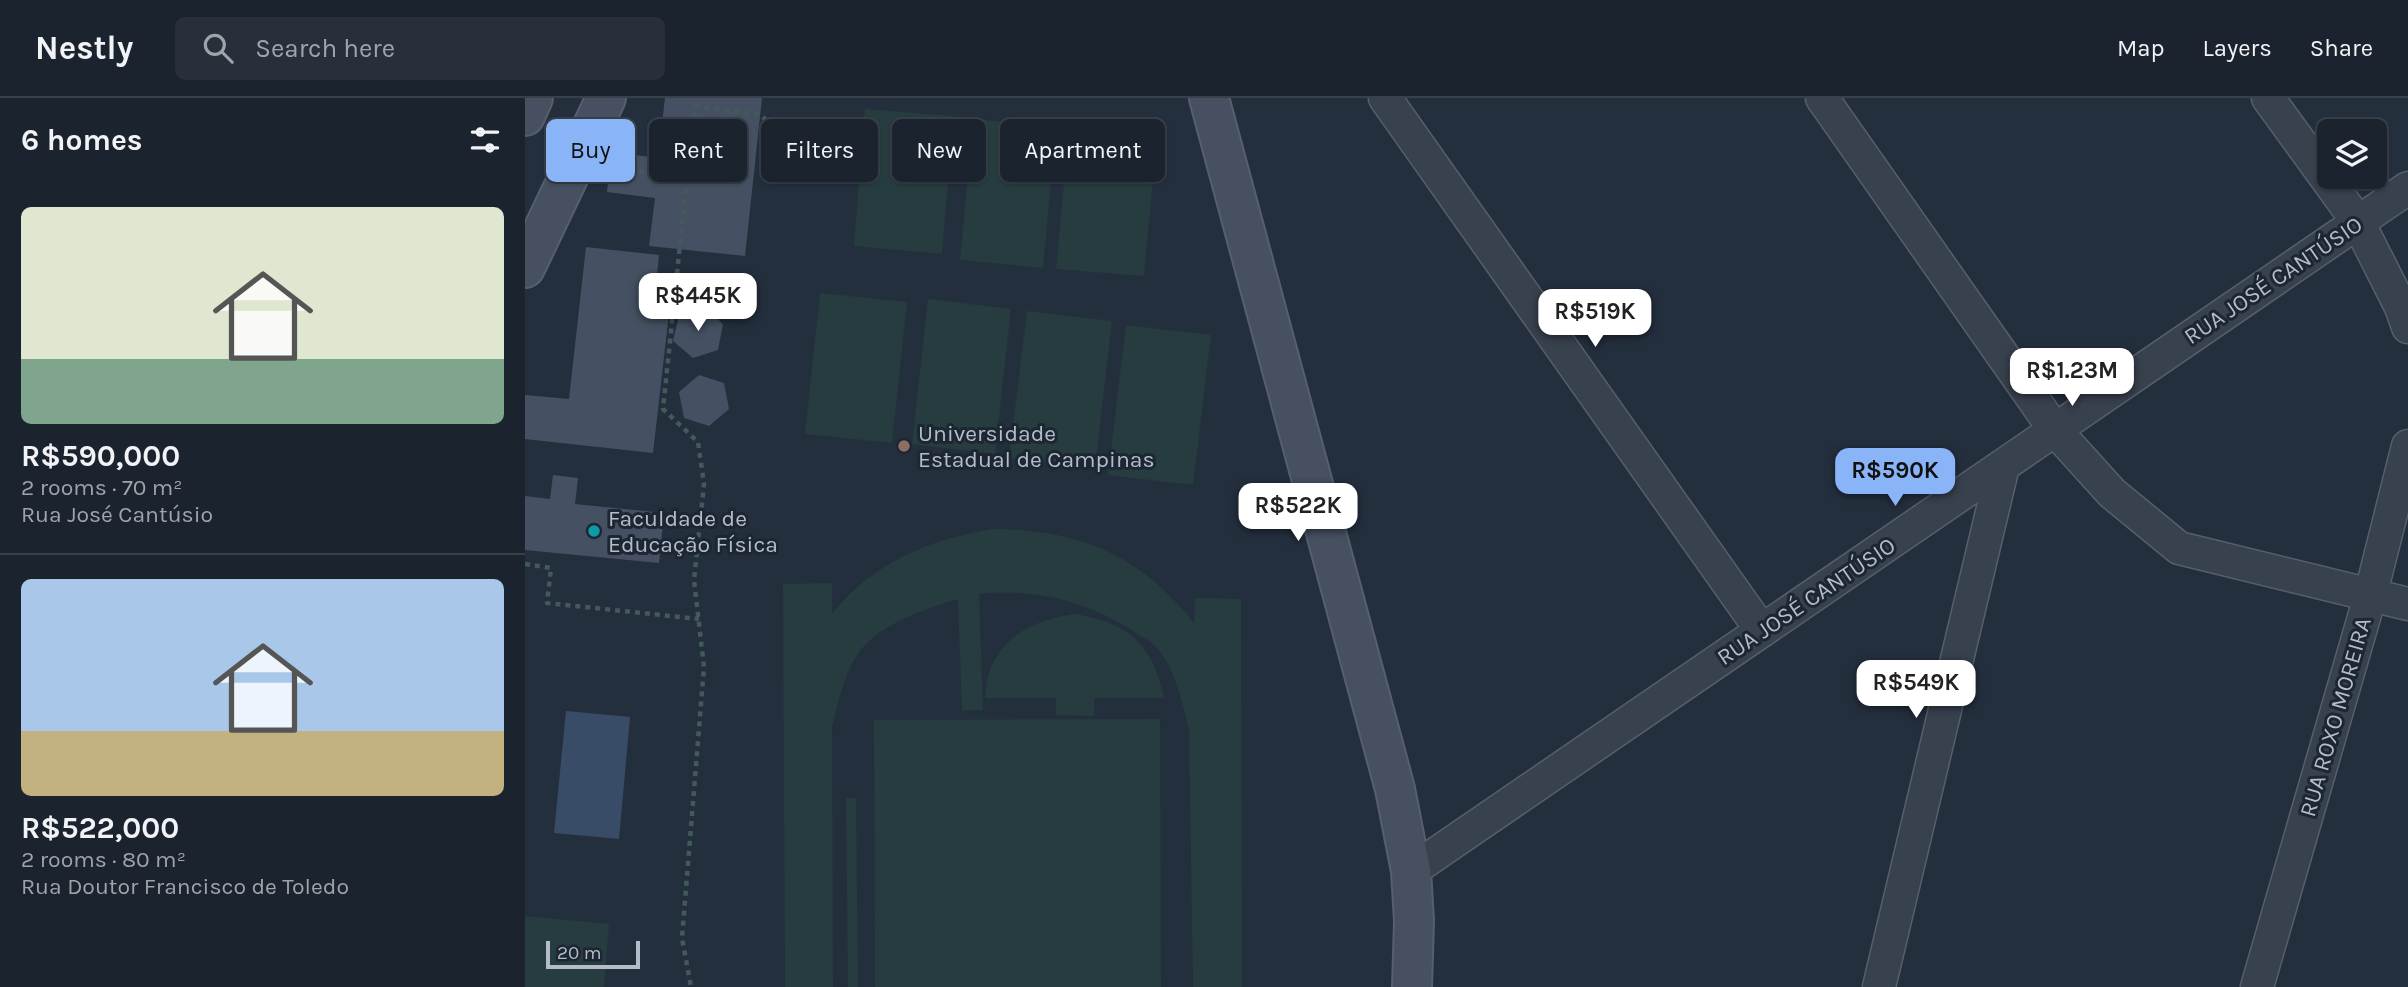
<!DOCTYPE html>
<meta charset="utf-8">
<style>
body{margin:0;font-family:Karla,sans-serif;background:#282f3a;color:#f1f3f6;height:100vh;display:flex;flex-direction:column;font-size:26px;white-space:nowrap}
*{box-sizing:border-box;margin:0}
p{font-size:23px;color:#a0a4aa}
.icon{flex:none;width:38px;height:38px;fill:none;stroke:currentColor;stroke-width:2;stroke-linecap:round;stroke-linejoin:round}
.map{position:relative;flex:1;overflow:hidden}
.sheet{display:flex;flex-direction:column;background:#1b232e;width:525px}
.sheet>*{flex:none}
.top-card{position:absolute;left:21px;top:21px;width:665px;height:63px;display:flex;gap:14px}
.buttons{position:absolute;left:1792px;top:21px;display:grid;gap:14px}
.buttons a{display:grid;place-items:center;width:70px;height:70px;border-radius:10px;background:#1b232e;box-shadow:0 2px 5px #0004,0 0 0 2px #39404a;font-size:35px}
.scale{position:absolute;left:21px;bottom:18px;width:94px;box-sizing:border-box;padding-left:7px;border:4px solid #b4bcc9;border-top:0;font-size:19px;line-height:24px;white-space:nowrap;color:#b4bcc9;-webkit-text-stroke:5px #1d2633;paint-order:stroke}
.price{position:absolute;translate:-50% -60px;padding:0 16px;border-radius:14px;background:#fff;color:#222;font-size:23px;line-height:46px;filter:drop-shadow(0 2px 4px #0008)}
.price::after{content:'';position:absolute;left:50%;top:42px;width:21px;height:16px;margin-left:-10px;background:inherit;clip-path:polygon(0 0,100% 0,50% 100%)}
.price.selected{background:#8ab4f8;color:#111}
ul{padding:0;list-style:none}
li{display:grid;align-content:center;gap:14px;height:371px;padding:0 21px}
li+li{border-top:2px solid #39404a}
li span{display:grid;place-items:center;height:217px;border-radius:10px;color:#555}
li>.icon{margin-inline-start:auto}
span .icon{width:126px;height:126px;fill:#fffc;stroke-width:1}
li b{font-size:30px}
h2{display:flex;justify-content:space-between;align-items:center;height:84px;padding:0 21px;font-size:30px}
.chip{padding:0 24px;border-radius:10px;background:#1b232e;box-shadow:0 2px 5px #0004,0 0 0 2px #39404a;font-size:24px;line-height:63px}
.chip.selected{background:#8ab4f8;color:#111}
header{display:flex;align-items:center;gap:42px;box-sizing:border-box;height:98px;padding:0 35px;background:#1b232e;border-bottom:2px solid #39404a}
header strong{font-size:33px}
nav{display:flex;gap:38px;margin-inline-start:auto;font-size:24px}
.search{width:490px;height:63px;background:#282f3a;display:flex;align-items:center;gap:18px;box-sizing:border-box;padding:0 24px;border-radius:10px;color:#a0a4aa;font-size:26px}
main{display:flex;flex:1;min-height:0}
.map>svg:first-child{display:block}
</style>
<header>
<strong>Nestly</strong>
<div class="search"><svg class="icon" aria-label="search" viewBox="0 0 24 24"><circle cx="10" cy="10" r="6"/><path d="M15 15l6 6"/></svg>Search here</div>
<nav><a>Map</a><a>Layers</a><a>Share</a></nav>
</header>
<main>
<section class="sheet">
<h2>6 homes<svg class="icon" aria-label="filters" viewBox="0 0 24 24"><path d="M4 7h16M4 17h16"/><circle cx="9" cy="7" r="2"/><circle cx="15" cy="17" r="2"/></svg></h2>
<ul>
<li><span style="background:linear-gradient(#dfe7d0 70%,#7fa58c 0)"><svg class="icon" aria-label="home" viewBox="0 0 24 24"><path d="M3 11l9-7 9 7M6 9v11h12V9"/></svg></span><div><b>R$590,000</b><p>2 rooms · 70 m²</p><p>Rua José Cantúsio</p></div></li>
<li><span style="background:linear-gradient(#a9c7e8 70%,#c2b280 0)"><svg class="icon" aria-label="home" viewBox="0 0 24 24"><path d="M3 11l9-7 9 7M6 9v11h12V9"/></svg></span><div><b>R$522,000</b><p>2 rooms · 80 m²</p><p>Rua Doutor Francisco de Toledo</p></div></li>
</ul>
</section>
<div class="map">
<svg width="1883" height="889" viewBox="0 0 1883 889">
<rect width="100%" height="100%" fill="#242f3e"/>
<path fill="#263c3f" d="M340,11L428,18L417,156L329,148Z
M448,21L531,29L518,170L435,162Z
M544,31L632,38L619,178L531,171Z
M295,195L382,204L367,345L280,336Z
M403,201L486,211L470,356L387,346Z
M502,213L587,223L570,370L484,360Z
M601,227L686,237L668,387L583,377Z
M468,431C555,432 614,456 669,525L670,500L716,501L717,889H668L664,633C658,607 650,568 630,548C624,542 615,538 608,533C562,503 508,490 454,496L458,612L437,613L433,501C403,510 364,523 341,546C321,566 313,604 307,630L308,889H260L258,486L307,485V516C347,465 405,441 468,431Z
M550,516C604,525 627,545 639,600H569V618L531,617V600H460C461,591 462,580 465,572C479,535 514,521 550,516Z
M635,621L636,889H350L349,622Z
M321,700H331L333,889H323Z
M0,818L84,826L79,889H0Z"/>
<path fill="#394c67" d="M41,613L105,619L94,741L29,735Z"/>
<path fill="#455162" d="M140,0H237L220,158L124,148L130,100L82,94L86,54L133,60Z
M61,149L134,157L132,178L148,180L128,355L0,341V297L44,301Z
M179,209L198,226L193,252L168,260L148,243L154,217Z
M174,277L199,285L204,311L184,328L159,320L154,294Z
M28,377L53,380L50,406L139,415L134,465L0,452V398L25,401Z"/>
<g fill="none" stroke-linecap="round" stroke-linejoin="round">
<defs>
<path id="street" d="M860,0L1237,533
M1297,0L1530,332L1587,395L1654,450L1883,506
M1743,0L1833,124L1876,209L1883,229
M886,773L1883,90
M1354,889L1478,368
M1732,889L1846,495L1883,348"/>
<path id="secondary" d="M684,0L870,691L886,773L889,823L887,889
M0,18L8,0
M0,170L81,0"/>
</defs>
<use href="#street" stroke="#565f6c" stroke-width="35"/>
<use href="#secondary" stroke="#565f6c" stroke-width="42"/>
<path stroke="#44595c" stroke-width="4.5" stroke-dasharray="5 5" stroke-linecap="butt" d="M85,69L162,79L138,311L173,344L179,386L169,482L179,569L157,840L166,889
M162,79L171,8L236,17L259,41
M0,466L26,470L22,505L174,521"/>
<use href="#street" stroke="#38414e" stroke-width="32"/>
<use href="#secondary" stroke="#465061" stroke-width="38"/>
</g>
<circle fill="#8d6e63" stroke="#1d2633" stroke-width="2.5" cx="379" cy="348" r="7"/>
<circle fill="#0f9aa8" stroke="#1d2633" stroke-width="2.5" cx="69" cy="433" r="7"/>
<g text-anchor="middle" stroke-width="6" stroke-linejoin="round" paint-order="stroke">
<g font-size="23" fill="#b4bcc9" stroke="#1d2633">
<text transform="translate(1748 182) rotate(-34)" y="8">RUA JOSÉ CANTÚSIO</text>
<text transform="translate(1281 503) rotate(-34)" y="8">RUA JOSÉ CANTÚSIO</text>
<text transform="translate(1810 619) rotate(-74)" y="8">RUA ROXO MOREIRA</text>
</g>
<g font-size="23" fill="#b4bcc9" stroke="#1d2633" text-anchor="start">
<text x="393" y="343">Universidade<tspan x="393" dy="26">Estadual de Campinas</tspan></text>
<text x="83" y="428">Faculdade de<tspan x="83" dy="26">Educação Física</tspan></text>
</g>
</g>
</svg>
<div class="buttons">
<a><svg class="icon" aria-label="layers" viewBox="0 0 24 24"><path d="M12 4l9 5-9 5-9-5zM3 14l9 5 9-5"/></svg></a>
</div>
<div class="scale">20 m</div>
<b class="price" style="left:173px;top:235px">R$445K</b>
<b class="price" style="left:1070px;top:251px">R$519K</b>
<b class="price" style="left:1547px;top:310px">R$1.23M</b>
<b class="price selected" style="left:1370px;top:410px">R$590K</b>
<b class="price" style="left:773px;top:445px">R$522K</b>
<b class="price" style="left:1391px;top:622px">R$549K</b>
<div class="top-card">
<a class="chip selected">Buy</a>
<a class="chip">Rent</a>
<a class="chip">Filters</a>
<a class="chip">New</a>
<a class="chip">Apartment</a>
</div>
</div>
</main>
